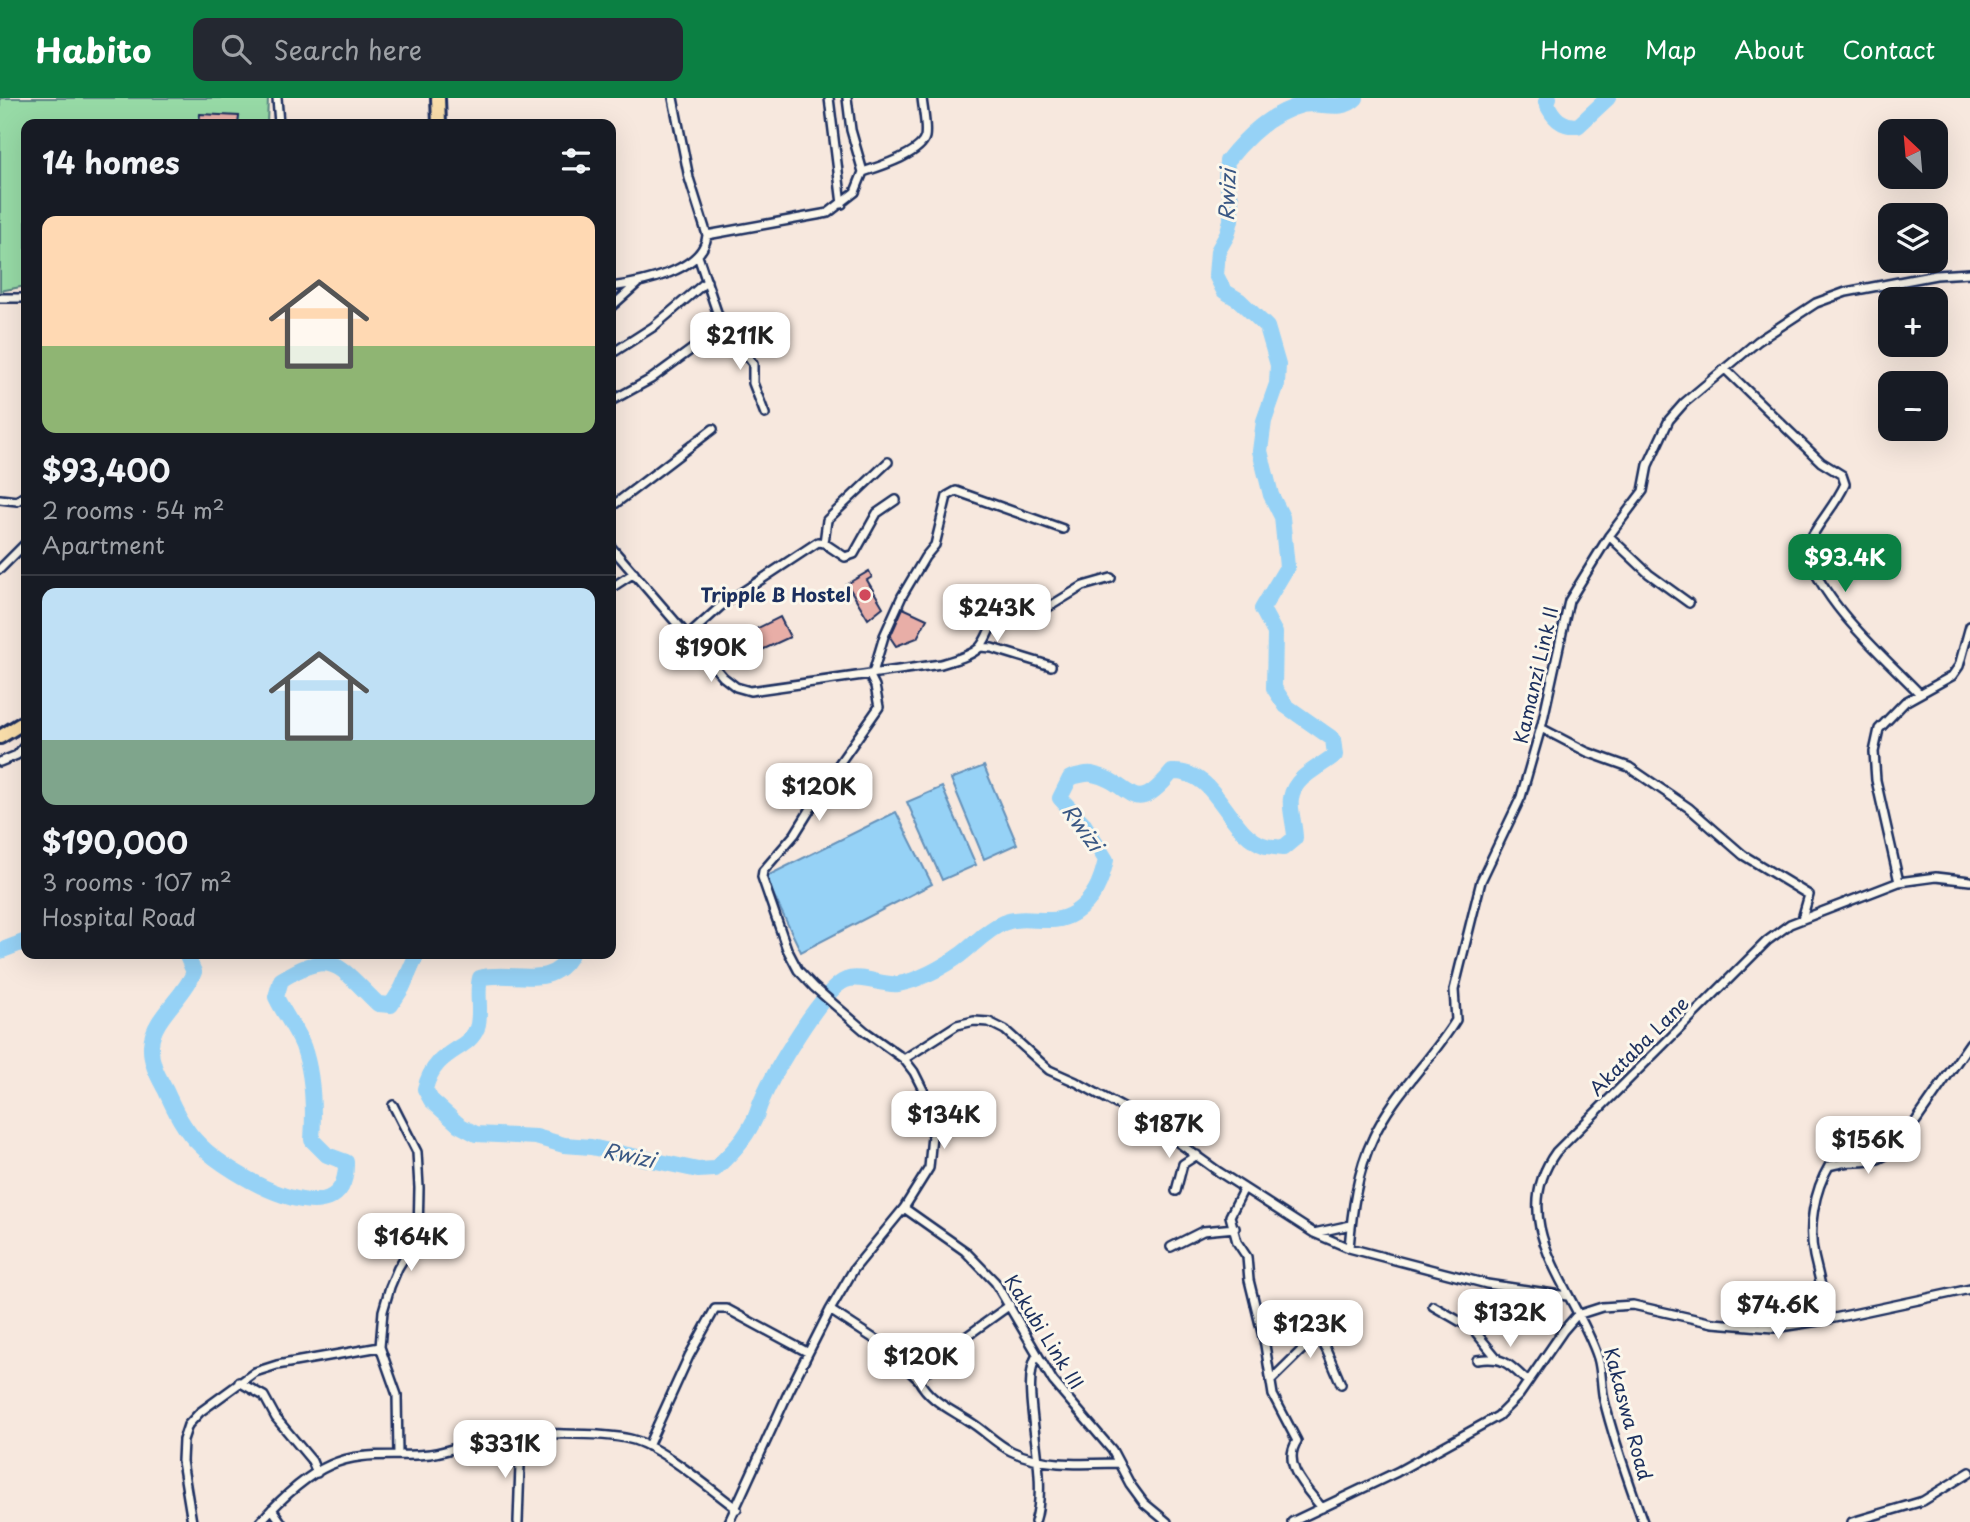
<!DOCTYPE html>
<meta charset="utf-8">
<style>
body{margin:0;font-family:"Playpen Sans",sans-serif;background:#242831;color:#f1f3f6;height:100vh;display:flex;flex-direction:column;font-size:26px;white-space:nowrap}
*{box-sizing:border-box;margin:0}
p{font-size:23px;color:#9ea1a6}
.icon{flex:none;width:38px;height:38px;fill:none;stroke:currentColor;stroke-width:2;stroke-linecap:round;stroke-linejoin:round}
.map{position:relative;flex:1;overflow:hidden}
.panel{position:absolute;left:21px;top:21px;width:595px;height:840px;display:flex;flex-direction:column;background:#171b24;border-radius:14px;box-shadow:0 7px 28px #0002}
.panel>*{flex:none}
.needle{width:46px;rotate:334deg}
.buttons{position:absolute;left:1878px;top:21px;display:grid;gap:14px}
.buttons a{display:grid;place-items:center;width:70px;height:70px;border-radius:14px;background:#171b24;box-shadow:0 7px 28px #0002;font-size:35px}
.price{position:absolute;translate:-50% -60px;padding:0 16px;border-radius:14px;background:#fff;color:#222;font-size:23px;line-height:46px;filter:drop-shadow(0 2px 4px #0008)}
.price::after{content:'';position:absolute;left:50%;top:42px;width:21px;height:16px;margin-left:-10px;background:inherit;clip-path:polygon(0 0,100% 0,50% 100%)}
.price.selected{background:#0b8043;color:#fff}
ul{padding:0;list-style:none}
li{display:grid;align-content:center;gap:14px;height:371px;padding:0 21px}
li+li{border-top:2px solid #363941}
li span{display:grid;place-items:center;height:217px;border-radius:14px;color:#555}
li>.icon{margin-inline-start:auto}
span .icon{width:126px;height:126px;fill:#fffc;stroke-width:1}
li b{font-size:30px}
h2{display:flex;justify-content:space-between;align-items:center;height:84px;padding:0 21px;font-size:30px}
header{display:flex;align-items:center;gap:42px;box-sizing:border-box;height:98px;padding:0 35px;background:#0b8043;color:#fff}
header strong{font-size:33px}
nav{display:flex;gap:38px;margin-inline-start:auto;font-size:24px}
.search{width:490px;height:63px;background:#242831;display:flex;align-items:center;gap:18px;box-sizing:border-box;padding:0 24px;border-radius:14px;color:#9ea1a6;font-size:26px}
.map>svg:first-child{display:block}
</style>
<header>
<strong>Habito</strong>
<div class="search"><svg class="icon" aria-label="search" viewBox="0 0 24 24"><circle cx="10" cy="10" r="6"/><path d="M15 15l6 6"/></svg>Search here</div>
<nav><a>Home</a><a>Map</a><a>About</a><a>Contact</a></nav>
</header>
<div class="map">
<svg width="1970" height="1424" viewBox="0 0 1970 1424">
<rect width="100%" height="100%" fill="#f7e8de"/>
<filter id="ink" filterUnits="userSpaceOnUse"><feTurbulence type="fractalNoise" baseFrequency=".0143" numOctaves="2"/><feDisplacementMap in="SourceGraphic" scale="14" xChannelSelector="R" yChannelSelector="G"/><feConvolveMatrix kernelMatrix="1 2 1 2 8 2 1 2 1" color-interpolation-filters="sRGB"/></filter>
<g filter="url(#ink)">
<path fill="#97daa6" stroke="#598482" stroke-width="2" d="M0,0H268L267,26H26V188L0,193Z"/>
<path fill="#96d2f6" stroke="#6591b9" stroke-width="2" d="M984,668L1017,746L984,761L951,681Z
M942,689L976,767L942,782L907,704Z
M896,714L932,786L801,854L765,779Z"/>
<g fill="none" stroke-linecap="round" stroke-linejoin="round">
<path stroke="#96d2f6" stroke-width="16" d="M1549,0L1546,4C1553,20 1561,28 1578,28L1608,0
M0,853L26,843
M186,856L194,874C184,900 153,919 151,947C150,965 158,978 166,993C175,1013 184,1032 200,1047C228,1076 348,1147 346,1064L327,1057L312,1042C314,1013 313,976 303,948C296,931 284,916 276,899L281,882C334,849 339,869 378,906L391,907L402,890L417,856
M571,856C551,894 512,871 480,880C476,896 482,915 477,930C468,954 435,950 425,991L431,1002L459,1027L476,1036L536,1039L564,1047L591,1049L698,1072L715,1071C729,1057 743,1044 752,1026C757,1019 758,1010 762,1002C773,976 822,891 846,882C861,876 882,888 898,886C917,883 944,869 960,857C974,847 986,832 1003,825C1027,815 1051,830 1074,815C1094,802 1101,784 1106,762L1083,725L1060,700L1070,680C1076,678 1085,675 1092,676C1133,684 1131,724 1172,674C1219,671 1226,736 1266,748C1271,749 1277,749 1283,750L1295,740C1295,728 1289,710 1291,700C1294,679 1320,669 1335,657L1333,641L1286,608L1274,590L1275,535L1262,511L1287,469L1282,419L1271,397L1260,353L1264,323L1277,286L1278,267L1267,229L1239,202L1224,193L1216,177L1218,153L1227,137L1231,122V100L1226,83L1227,63C1246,39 1270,15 1302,7C1319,3 1342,15 1356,0"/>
</g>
<path fill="#e8aea7" stroke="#1b2f5e" stroke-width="2" d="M200,16L239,18L238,26H199Z
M869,473L872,479L867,482L883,509L868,521L847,486Z
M903,510L927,521L917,540L896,548L890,539Z
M780,519L790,539L740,562L736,554L730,557L726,546Z"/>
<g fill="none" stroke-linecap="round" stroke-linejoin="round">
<defs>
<path id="street" d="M277,0L279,26
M829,0L842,106
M863,74C878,69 921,56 925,39C927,28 923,11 922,0
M707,137L828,115L855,94L863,74L851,32L847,0
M611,189C640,185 704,173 707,137L689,80L673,0
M0,200H26
M611,209L638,185
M721,226L731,235L753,266V285L765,316
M611,256L653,229L707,183
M1725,271L1821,364L1842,377L1845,386C1835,409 1815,427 1805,452C1826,509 1877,552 1919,595
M611,303L651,281L714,235L721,226L698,158
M0,401L17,403L26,397
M611,409L713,331
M1609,438L1649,476L1689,505
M824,445L827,422L888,364
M611,449L723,579L736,589L750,593L941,566C953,562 969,559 979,550C989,540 989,524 1002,516L1025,519L1047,510L1083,488L1111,480
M0,471L26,445
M611,490L634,475
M689,537L721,508L818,444L824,445L845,459L854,456L877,415L896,402
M980,549L992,550L1051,568
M873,575L884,538L902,498L925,459L935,447L947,398L956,393L1063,431
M1541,630L1587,654L1629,669L1689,710L1743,757L1809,797L1802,821
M0,664L17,657L26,646
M1899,784L1876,682L1874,654L1879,631L1905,604L1952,578L1959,568L1970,528
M904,961L957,927L974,923L989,924L1005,932L1049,972L1076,984L1151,1025L1219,1074L1314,1135L1349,1150L1487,1186L1567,1198
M393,1007L417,1054L419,1090L418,1137L398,1170L390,1189L383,1213L380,1249L397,1297L398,1356
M1244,1090L1230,1118L1237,1144L1247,1159L1249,1182L1265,1247L1273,1297L1297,1343C1281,1367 1307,1391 1322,1410
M1176,1093L1183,1066L1197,1057
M904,1110L965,1153L995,1184L1053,1283L1112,1352L1130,1386L1144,1405L1167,1424
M1314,1135L1351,1127
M1171,1149L1203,1133L1235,1130
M1349,1150C1352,1114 1357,1073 1373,1040C1393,996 1431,963 1456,922L1454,892L1481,783L1521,699L1542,626L1569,503L1609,438L1643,393L1648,367L1669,322L1684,305L1758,243L1816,205L1846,194L1936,177L1970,175
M1433,1208L1473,1231L1496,1259
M830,1212L876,1242L918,1281L967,1238L1010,1207
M1825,1222C1825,1199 1819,1180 1814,1158C1808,1129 1814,1093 1829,1068C1860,1058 1867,1073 1898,1049L1970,945
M1477,1262C1504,1258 1509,1266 1528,1284
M918,1281C929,1302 948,1310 967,1322C983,1331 995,1345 1011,1353C1044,1369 1082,1366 1118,1365
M1271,1282L1317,1237L1326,1251L1341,1286
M239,1284L264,1298L276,1320L312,1363L317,1375
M648,1348L689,1258L715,1211H727L807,1254
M272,1411L281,1424
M192,1424L182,1363L183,1342L188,1327L200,1314L255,1274L277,1267L380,1249
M260,1424C279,1403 305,1378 330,1367C362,1352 396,1360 430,1356C453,1353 474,1342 497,1339C527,1335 601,1334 630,1341C661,1348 710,1391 737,1411
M518,1424L521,1338
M729,1424L789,1293L830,1212L854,1171L904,1110L929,1070L932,1037L931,1016L925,996L914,974L904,961L866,934L814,889L798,872L787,851L762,779L763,773L795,736L834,673L879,609L875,588L869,576
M1035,1424C1051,1375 1017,1289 1037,1257
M1292,1424L1397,1374L1498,1318L1519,1297L1563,1233L1577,1217L1602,1209L1633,1207L1713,1225L1774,1230L1825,1222L1970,1191
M1643,1424C1629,1384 1614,1344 1604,1302C1601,1288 1602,1273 1598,1260C1577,1194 1504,1126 1556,1054L1767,843L1790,826L1899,784L1936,779L1970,783
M1852,1424L1923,1403L1970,1374"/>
<path id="primary" d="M438,0L439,26
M0,639L26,623"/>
</defs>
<use href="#street" stroke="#1b2f5e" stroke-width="12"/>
<use href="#primary" stroke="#1b2f5e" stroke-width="18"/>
<use href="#street" stroke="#fbf7ec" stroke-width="7"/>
<use href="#primary" stroke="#f9deab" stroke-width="12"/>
</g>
</g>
<circle fill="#d1495b" stroke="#fbf7ec" stroke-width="2.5" cx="865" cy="497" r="7"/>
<g text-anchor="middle" stroke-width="6" stroke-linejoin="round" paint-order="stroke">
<g font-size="19" font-weight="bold" fill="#1b2f5e" stroke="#fbf7ec" text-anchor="end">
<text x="851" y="504">Tripple B Hostel</text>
</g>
<g font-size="19" fill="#1b2f5e" stroke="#fbf7ec">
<text transform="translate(1536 577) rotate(-77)" y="7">Kamanzi Link II</text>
<text transform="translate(1639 948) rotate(-45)" y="7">Akataba Lane</text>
<text transform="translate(1044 1234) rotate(58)" y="7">Kakubi Link III</text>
<text transform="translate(1628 1316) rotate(75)" y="7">Kakaswa Road</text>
</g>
<g font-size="21" font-style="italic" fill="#3a5884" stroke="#fbf7ec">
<text transform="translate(1228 97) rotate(-88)" y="7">Rwizi</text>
<text transform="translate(1082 730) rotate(54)" y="7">Rwizi</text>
<text transform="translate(629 1058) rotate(12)" y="7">Rwizi</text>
</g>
</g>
</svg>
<div class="buttons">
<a><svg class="needle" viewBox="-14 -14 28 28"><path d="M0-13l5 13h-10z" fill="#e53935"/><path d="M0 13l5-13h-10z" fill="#9ea1a6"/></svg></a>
<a><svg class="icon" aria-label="layers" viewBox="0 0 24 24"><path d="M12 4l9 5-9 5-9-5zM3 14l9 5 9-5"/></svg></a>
<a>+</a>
<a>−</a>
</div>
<b class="price" style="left:740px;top:274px">$211K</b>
<b class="price selected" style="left:1845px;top:496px">$93.4K</b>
<b class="price" style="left:997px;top:546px">$243K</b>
<b class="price" style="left:711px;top:586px">$190K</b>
<b class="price" style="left:819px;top:725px">$120K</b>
<b class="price" style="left:944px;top:1053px">$134K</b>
<b class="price" style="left:1169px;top:1062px">$187K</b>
<b class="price" style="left:1868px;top:1078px">$156K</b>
<b class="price" style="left:411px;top:1175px">$164K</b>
<b class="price" style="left:1778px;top:1243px">$74.6K</b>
<b class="price" style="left:1510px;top:1251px">$132K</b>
<b class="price" style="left:1310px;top:1262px">$123K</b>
<b class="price" style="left:921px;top:1295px">$120K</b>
<b class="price" style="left:505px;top:1382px">$331K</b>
<section class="panel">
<h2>14 homes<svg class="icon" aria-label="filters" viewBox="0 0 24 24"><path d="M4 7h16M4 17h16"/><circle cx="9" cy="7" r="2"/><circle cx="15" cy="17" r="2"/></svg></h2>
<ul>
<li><span style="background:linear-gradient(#ffd9b3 60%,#8fb573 0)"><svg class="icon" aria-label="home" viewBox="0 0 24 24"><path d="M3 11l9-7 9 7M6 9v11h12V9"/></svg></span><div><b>$93,400</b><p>2 rooms · 54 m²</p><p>Apartment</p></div></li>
<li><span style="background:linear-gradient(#bfe0f5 70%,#7fa58c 0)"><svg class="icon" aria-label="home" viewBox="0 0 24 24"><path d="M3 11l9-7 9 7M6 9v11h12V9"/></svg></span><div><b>$190,000</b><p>3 rooms · 107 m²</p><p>Hospital Road</p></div></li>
</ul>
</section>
</div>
